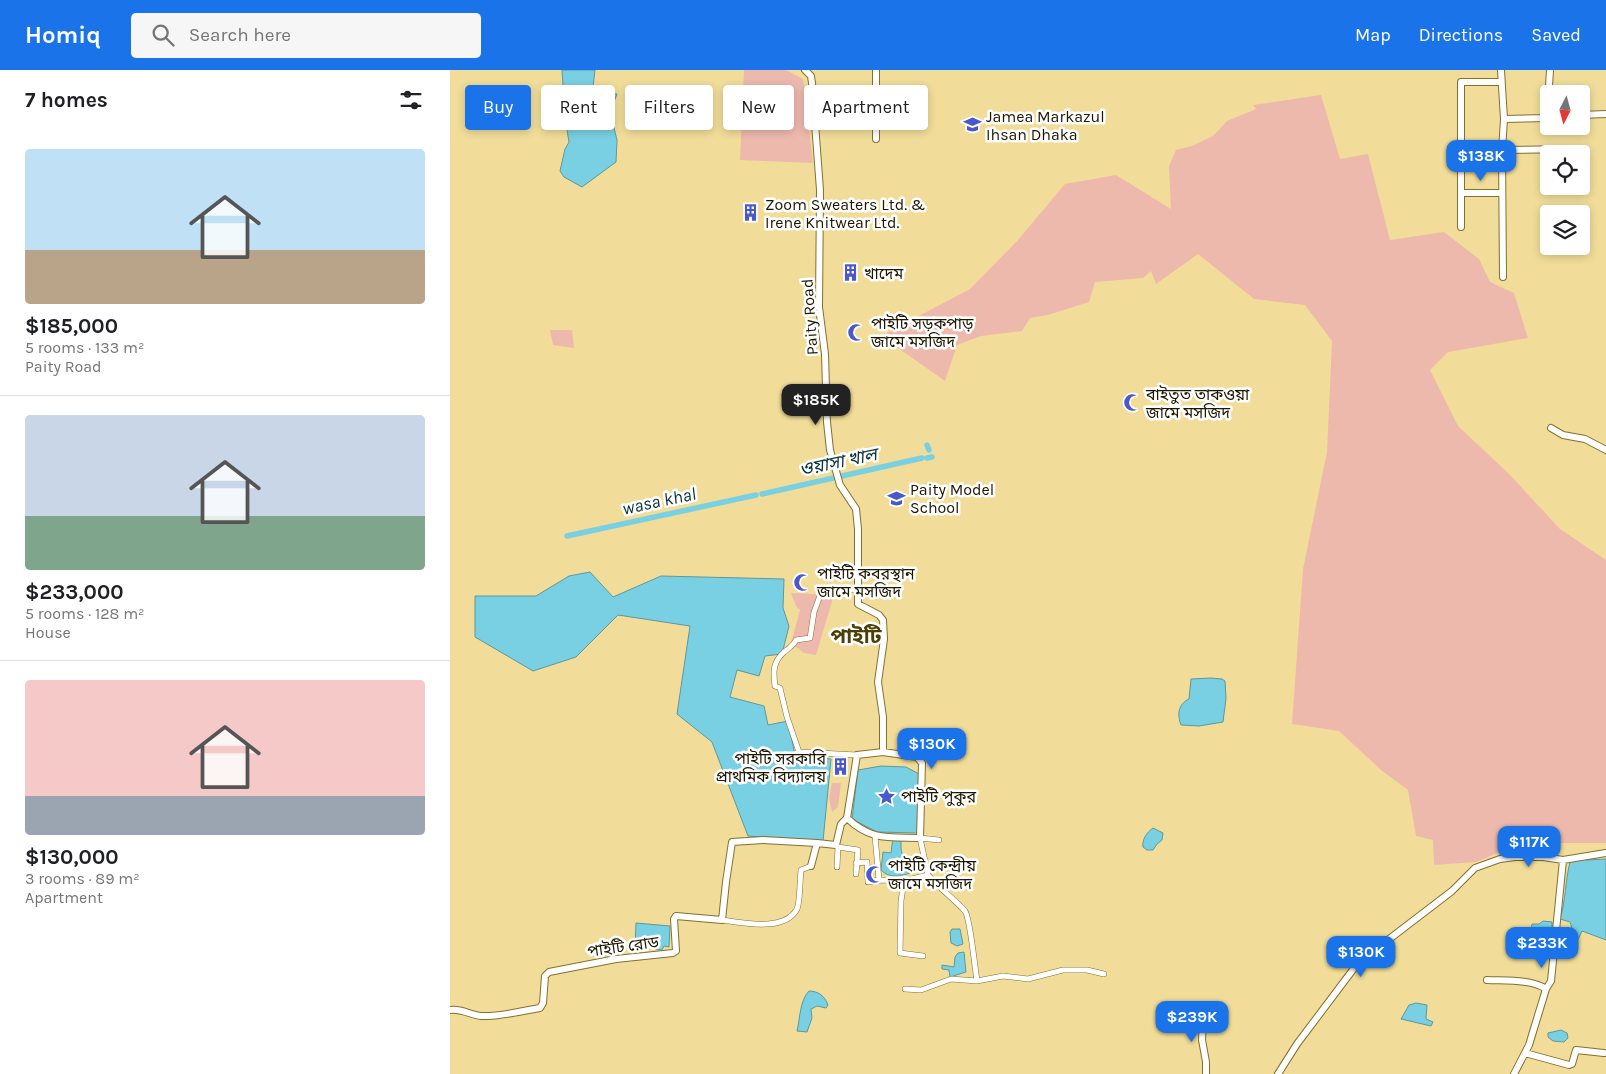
<!DOCTYPE html>
<meta charset="utf-8">
<style>
body{margin:0;font-family:Karla,"Noto Sans Bengali",sans-serif;background:#f6f6f6;color:#202124;height:100vh;display:flex;flex-direction:column;font-size:19px;white-space:nowrap}
*{box-sizing:border-box;margin:0}
p{font-size:16px;color:#757577}
.icon{flex:none;width:28px;height:28px;fill:none;stroke:currentColor;stroke-width:2;stroke-linecap:round;stroke-linejoin:round}
.map{position:relative;flex:1;overflow:hidden}
.drawer{display:flex;flex-direction:column;background:#fff;width:450px}
.drawer>*{flex:none}
.top-card{position:absolute;left:15px;top:15px;width:475px;height:45px;display:flex;gap:10px}
.needle{width:32px;rotate:186deg}
.buttons{position:absolute;left:1090px;top:15px;display:grid;gap:10px}
.buttons a{display:grid;place-items:center;width:50px;height:50px;border-radius:5px;background:#fff;box-shadow:0 2px 8px #0003;font-size:25px}
.price{position:absolute;translate:-50% -42px;padding:0 11px;border-radius:10px;background:#1a73e8;color:#fff;font-size:16px;line-height:32px;filter:drop-shadow(0 1px 2px #0008)}
.price::after{content:'';position:absolute;left:50%;top:30px;width:15px;height:11px;margin-left:-8px;background:inherit;clip-path:polygon(0 0,100% 0,50% 100%)}
.price.on{background:#222;color:#fff}
ul{padding:0;list-style:none}
li{display:grid;align-content:center;gap:10px;height:265px;padding:0 25px}
li+li{border-top:1px solid #e0e0e0}
li span{display:grid;place-items:center;height:155px;border-radius:5px;color:#555}
li>.icon{margin-inline-start:auto}
span .icon{width:90px;height:90px;fill:#fffc;stroke-width:1}
li b{font-size:21px}
h2{display:flex;justify-content:space-between;align-items:center;height:60px;padding:0 25px;font-size:21px}
.pill{padding:0 18px;border-radius:5px;background:#fff;box-shadow:0 2px 8px #0003;font-size:18px;line-height:45px}
.pill.on{background:#1a73e8;color:#fff}
header{display:flex;align-items:center;gap:30px;box-sizing:border-box;height:70px;padding:0 25px;background:#1a73e8;color:#fff}
header strong{font-size:24px}
nav{display:flex;gap:28px;margin-inline-start:auto;font-size:18px}
.search{width:350px;height:45px;background:#f6f6f6;display:flex;align-items:center;gap:12px;box-sizing:border-box;padding:0 18px;border-radius:5px;color:#757577;font-size:19px}
main{display:flex;flex:1;min-height:0}
.map>svg:first-child{display:block}
</style>
<header>
<strong>Homiq</strong>
<div class="search"><svg class="icon" aria-label="search" viewBox="0 0 24 24"><circle cx="10" cy="10" r="6"/><path d="M15 15l6 6"/></svg>Search here</div>
<nav><a>Map</a><a>Directions</a><a>Saved</a></nav>
</header>
<main>
<section class="drawer">
<h2>7 homes<svg class="icon" aria-label="filters" viewBox="0 0 24 24"><path d="M4 7h16M4 17h16"/><circle cx="9" cy="7" r="2"/><circle cx="15" cy="17" r="2"/></svg></h2>
<ul>
<li><span style="background:linear-gradient(#bfe0f5 65%,#b9a48a 0)"><svg class="icon" aria-label="home" viewBox="0 0 24 24"><path d="M3 11l9-7 9 7M6 9v11h12V9"/></svg></span><div><b>$185,000</b><p>5 rooms · 133 m²</p><p>Paity Road</p></div></li>
<li><span style="background:linear-gradient(#c9d6e8 65%,#7fa58c 0)"><svg class="icon" aria-label="home" viewBox="0 0 24 24"><path d="M3 11l9-7 9 7M6 9v11h12V9"/></svg></span><div><b>$233,000</b><p>5 rooms · 128 m²</p><p>House</p></div></li>
<li><span style="background:linear-gradient(#f6c9c9 75%,#9aa5b1 0)"><svg class="icon" aria-label="home" viewBox="0 0 24 24"><path d="M3 11l9-7 9 7M6 9v11h12V9"/></svg></span><div><b>$130,000</b><p>3 rooms · 89 m²</p><p>Apartment</p></div></li>
</ul>
</section>
<div class="map">
<svg width="1156" height="1004" viewBox="0 0 1156 1004">
<rect width="100%" height="100%" fill="#f1dd99"/>
<path fill="#edb9ad" d="M294,0H336L353,9L363,93L290,90Z
M871,25L890,89L918,84L940,170L994,162L1029,189L1040,212L1064,223L1078,268L998,282L980,300L1008,356L1059,404L1110,459L1156,490V773H1071L1026,792L984,795L983,770L966,766L958,720L931,700L889,661L842,654L853,499L877,382L882,271L855,235L804,229L748,184L706,214L701,201L693,208L645,212L639,232L598,245L580,248L572,261L531,266L507,275L495,311L431,266L520,219L568,170L615,114L666,105L721,139L719,96L726,80L742,76L763,66L777,51L806,39L803,35Z
M100,260H122L124,278L103,275Z
M341,523L384,525L366,585L354,583L341,573L350,540L346,536Z
M382,713H391L388,737L382,742L379,728Z"/>
<path fill="#79d0e2" stroke="#5d989e" d="M112,0H145L143,17L148,25L167,24L163,34L162,50L167,70L166,92L132,117L114,107L110,101L115,79L119,72L117,60V31L113,15Z
M140,502L163,527L211,506L334,509L333,538L339,556L332,584L315,586L309,606L287,600L280,627L314,636L318,655L338,651L345,685L381,689L373,771L298,766L262,672L227,644L240,556L168,545L126,587L83,601L25,567V526H86L119,506Z
M761,608L772,609L775,611L776,628L773,652L749,656L731,655C727,645 728,634 739,629L741,609Z
M431,696L456,697L469,704L468,763L427,762L402,749L408,700Z
M703,758L713,763L712,770L707,774L703,780H697L693,777C692,770 696,763 703,758Z
M443,767H451V779L454,791L470,785V800C457,804 441,811 431,800L433,782L441,783Z
M1128,788L1137,790L1156,789V870L1132,861L1125,876L1112,883L1109,880L1111,875H1109V871L1117,869C1122,862 1123,860 1120,852L1110,849C1116,830 1115,811 1120,792Z
M1093,851L1102,852V865L1100,869L1086,867L1084,862L1081,860L1082,854H1089Z
M186,853L220,856L219,877L214,876L212,880L204,879L202,877L195,879L185,878Z
M502,859H510L513,874L507,876L501,873L500,862Z
M514,882L516,902L500,907L499,900L492,899V895L504,897L505,887L508,883Z
M359,921C368,921 375,926 378,935L376,938L367,936L361,939L362,948L357,962L347,961C350,948 350,930 359,921Z
M966,933L977,935L976,949L983,952L981,956L951,949L959,935Z
M1111,960L1117,963L1118,968L1114,972L1103,971L1098,967V963Z"/>
<g fill="none" stroke-linecap="round" stroke-linejoin="round">
<path stroke="#79d0e2" stroke-width="5.5" d="M477,375L479,380
M477,388L482,387
M312,424L472,388
M117,466L306,425"/>
<defs>
<path id="pedestrian" d="M407,519L371,523L364,542L360,568L346,570C343,576 339,578 334,582C323,592 323,601 325,616L330,618L337,647L349,682L407,685
M425,766L429,810
M386,775L388,777L408,780L406,804
M406,793L417,792L418,812L429,810L454,811L478,805L470,768L489,770
M387,797L388,777
M478,805C489,818 503,828 515,841C520,847 525,899 527,911L553,906L578,909L613,900H637L654,904
M454,811L451,831L450,883L473,886
M272,850C292,853 335,862 347,839C350,833 350,808 351,800L361,796
M455,919L471,920L501,909L527,911"/>
<path id="minor" d="M355,0L361,6L362,13L370,120L369,237L375,284L377,352L380,380L390,415L406,439L408,459V534L429,545L433,550L434,569L428,612L433,647V682
M1051,0L1054,49L1052,80L1121,79
M1131,45L1156,44
M1097,48L1100,0
M1054,49L1099,48
M426,69V0
M1011,80H1052L1053,207
M1011,123H1052
M1011,157V12H1051
M1101,358L1113,365L1135,369L1156,380
M433,682L467,687L472,693L470,768C439,767 421,771 397,748L407,685Z
M361,796L367,773L386,775L391,754L397,748
M1037,910C1055,911 1081,909 1096,919
M743,937L753,948L752,970L756,992V1004
M0,940C11,938 20,945 31,946C50,947 71,941 90,938L93,933L95,906L99,902L166,889L223,883L226,881L224,849L226,846L272,850L276,812L282,772L313,770L367,773
M1075,983L1119,995L1122,994L1126,980L1154,983
M828,1004L847,974L908,893L1002,821L1025,798L1050,789L1065,787H1093L1113,790L1156,783
M1064,1004L1079,975L1096,919L1101,911L1113,790"/>
</defs>
<use href="#pedestrian" stroke="#83702d" stroke-width="6"/>
<use href="#minor" stroke="#83702d" stroke-width="8"/>
<use href="#pedestrian" stroke="#fff" stroke-width="5"/>
<use href="#minor" stroke="#fff" stroke-width="6"/>
</g>
<defs>
<symbol id="school-bare" viewBox="-9 -9 18 18"><path d="M0-5L7-2L0 1L-7-2ZM-4 1L0 2.5L4 1V4Q0 6-4 4Z" fill="#4a58cd" stroke="#fff" stroke-width="2.5" paint-order="stroke"/></symbol>
<symbol id="building-bare" viewBox="-9 -9 18 18"><path d="M-4-6H4V6H1V3H-1V6H-4ZM-2.5-4.3h1.7v1.8h-1.7ZM.8-4.3h1.7v1.8H.8ZM-2.5-1h1.7V.8h-1.7ZM.8-1h1.7V.8H.8Z" fill="#4a58cd" stroke="#fff" stroke-width="2.5" paint-order="stroke"/></symbol>
<symbol id="mosque-bare" viewBox="-9 -9 18 18"><path d="M3.5-4.9A6 6 0 1 0 3.5 4.9A5 5 0 1 1 3.5-4.9Z" fill="#4a58cd" stroke="#fff" stroke-width="2.5" paint-order="stroke"/></symbol>
<symbol id="sight-bare" viewBox="-9 -9 18 18"><path d="M0-6L1.8-2.2L6-1.7L2.9 1.2L3.7 5.4L0 3.3L-3.7 5.4L-2.9 1.2L-6-1.7L-1.8-2.2Z" fill="#4a58cd" stroke="#fff" stroke-width="2.5" paint-order="stroke"/></symbol>
</defs>
<g fill-rule="evenodd">
<use href="#school-bare" x="510" y="42" width="25" height="25"/>
<use href="#building-bare" x="288" y="130" width="25" height="25"/>
<use href="#building-bare" x="388" y="190" width="25" height="25"/>
<use href="#mosque-bare" x="394" y="250" width="25" height="25"/>
<use href="#mosque-bare" x="670" y="320" width="25" height="25"/>
<use href="#school-bare" x="434" y="416" width="25" height="25"/>
<use href="#mosque-bare" x="340" y="500" width="25" height="25"/>
<use href="#building-bare" x="378" y="684" width="25" height="25"/>
<use href="#sight-bare" x="424" y="714" width="25" height="25"/>
<use href="#mosque-bare" x="412" y="792" width="25" height="25"/>
</g>
<g text-anchor="middle" stroke-width="5" stroke-linejoin="round" paint-order="stroke">
<g font-size="16" fill="#1d1600" stroke="#fff" text-anchor="start">
<text x="536" y="52">Jamea Markazul<tspan x="536" dy="18">Ihsan Dhaka</tspan></text>
<text x="315" y="140">Zoom Sweaters Ltd. &amp;<tspan x="315" dy="18">Irene Knitwear Ltd.</tspan></text>
<text x="414" y="209">খাদেম</text>
<text x="421" y="259">পাইটি সড়কপাড়<tspan x="421" dy="18">জামে মসজিদ</tspan></text>
<text x="696" y="330">বাইতুত তাকওয়া<tspan x="696" dy="18">জামে মসজিদ</tspan></text>
<text x="460" y="425">Paity Model<tspan x="460" dy="18">School</tspan></text>
<text x="367" y="509">পাইটি কবরস্থান<tspan x="367" dy="18">জামে মসজিদ</tspan></text>
<text x="376" y="694" text-anchor="end">পাইটি সরকারি<tspan x="376" dy="18">প্রাথমিক বিদ্যালয়</tspan></text>
<text x="451" y="732">পাইটি পুকুর</text>
<text x="438" y="801">পাইটি কেন্দ্রীয়<tspan x="438" dy="18">জামে মসজিদ</tspan></text>
</g>
<g font-size="16" fill="#1d1600" stroke="#fff">
<text transform="translate(359 247) rotate(-94)" y="6">Paity Road</text>
<text transform="translate(173 876) rotate(-8)" y="6">পাইটি রোড</text>
</g>
<g font-size="18" font-style="italic" fill="#06323a" stroke="#fff">
<text transform="translate(388 392) rotate(-12)" y="6">ওয়াসা খাল</text>
<text transform="translate(209 431) rotate(-12)" y="6">wasa khal</text>
</g>
<g font-size="21" font-weight="bold" fill="#4c3e07" stroke="#fff">
<text x="406" y="573">পাইটি</text>
</g>
</g>
</svg>
<div class="buttons">
<a><svg class="needle" viewBox="-14 -14 28 28"><path d="M0-13l5 13h-10z" fill="#e53935"/><path d="M0 13l5-13h-10z" fill="#757577"/></svg></a>
<a><svg class="icon" aria-label="locate" viewBox="0 0 24 24"><circle cx="12" cy="12" r="6"/><path d="M12 2v4M12 18v4M2 12h4M18 12h4"/></svg></a>
<a><svg class="icon" aria-label="layers" viewBox="0 0 24 24"><path d="M12 4l9 5-9 5-9-5zM3 14l9 5 9-5"/></svg></a>
</div>
<b class="price" style="left:1031px;top:112px">$138K</b>
<b class="price on" style="left:366px;top:356px">$185K</b>
<b class="price" style="left:482px;top:700px">$130K</b>
<b class="price" style="left:1079px;top:798px">$117K</b>
<b class="price" style="left:1092px;top:899px">$233K</b>
<b class="price" style="left:911px;top:908px">$130K</b>
<b class="price" style="left:742px;top:973px">$239K</b>
<div class="top-card">
<a class="pill on">Buy</a>
<a class="pill">Rent</a>
<a class="pill">Filters</a>
<a class="pill">New</a>
<a class="pill">Apartment</a>
</div>
</div>
</main>
